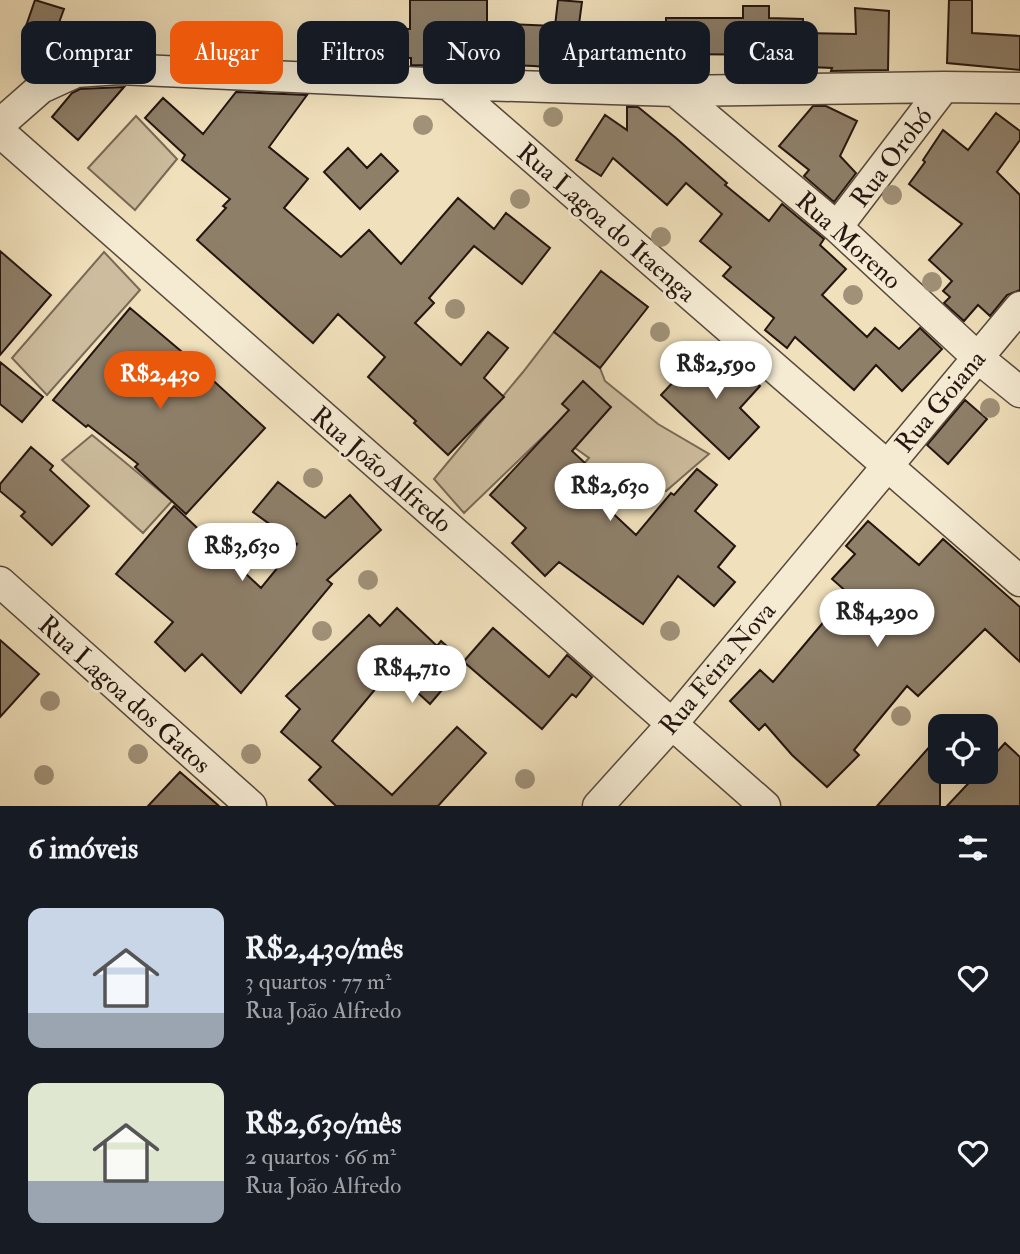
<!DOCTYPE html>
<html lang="pt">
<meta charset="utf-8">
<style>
body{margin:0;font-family:"IM FELL Double Pica",serif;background:#20242c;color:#f1f3f6;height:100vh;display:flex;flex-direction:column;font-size:26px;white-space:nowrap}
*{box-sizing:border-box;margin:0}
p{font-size:23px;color:#9ea1a6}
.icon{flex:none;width:38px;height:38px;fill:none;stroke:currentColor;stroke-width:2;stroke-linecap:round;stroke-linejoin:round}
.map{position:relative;height:806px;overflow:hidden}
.details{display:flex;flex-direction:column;background:#171b24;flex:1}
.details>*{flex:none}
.banner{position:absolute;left:21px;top:21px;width:978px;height:63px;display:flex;gap:14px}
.fabs{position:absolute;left:928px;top:714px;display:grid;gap:14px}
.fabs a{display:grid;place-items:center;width:70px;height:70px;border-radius:14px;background:#171b24;box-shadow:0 7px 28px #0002;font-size:35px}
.price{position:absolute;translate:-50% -60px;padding:0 16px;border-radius:24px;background:#fff;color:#222;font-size:23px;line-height:46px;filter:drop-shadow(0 2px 4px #0008)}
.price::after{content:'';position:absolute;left:50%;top:42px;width:21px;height:16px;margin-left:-10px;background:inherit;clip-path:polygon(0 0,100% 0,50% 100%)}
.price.current{background:#ea580c;color:#fff}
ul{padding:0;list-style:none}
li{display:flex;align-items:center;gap:21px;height:175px;padding:0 28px}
li span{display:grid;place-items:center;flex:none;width:196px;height:140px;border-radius:14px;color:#555}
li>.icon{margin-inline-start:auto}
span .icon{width:84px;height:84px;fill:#fffc;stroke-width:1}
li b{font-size:30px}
h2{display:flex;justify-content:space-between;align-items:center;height:84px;padding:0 28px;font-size:30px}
.pill{padding:0 24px;border-radius:14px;background:#171b24;box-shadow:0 7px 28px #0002;font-size:24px;line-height:63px}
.pill.current{background:#ea580c;color:#fff}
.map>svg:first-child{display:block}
</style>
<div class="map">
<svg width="1020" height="806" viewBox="0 0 1020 806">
<rect width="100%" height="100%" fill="#f0e0bb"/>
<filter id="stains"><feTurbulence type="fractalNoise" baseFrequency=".00286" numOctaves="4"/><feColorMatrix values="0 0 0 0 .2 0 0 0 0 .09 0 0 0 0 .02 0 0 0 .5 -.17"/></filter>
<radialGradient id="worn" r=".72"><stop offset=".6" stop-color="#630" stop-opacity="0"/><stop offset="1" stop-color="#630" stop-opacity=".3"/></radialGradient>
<path fill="#cdbd9e" stroke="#786957" stroke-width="2" d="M136,116L177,159L135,210L88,168Z
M104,252L140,290L47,395L12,358Z
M554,332L600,368L605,381L658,424L709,454L666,491L636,481L613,509L573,476L589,458L550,430L464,513L434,479L523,372Z
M92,435L172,501L143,533L62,460Z"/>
<path fill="#8e7f69" stroke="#241510" stroke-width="2" d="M35,0L64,9L53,39L25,29Z
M410,0H487V23L555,26L558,0L582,2L579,24H583L578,70L534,66L507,65V68L411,65V58L351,56L352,28L410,29Z
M949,0H972V33L1020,36V70L947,63Z
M743,6H769V18L803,19V33L856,34L855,8L889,11L888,70L831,71L832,68L810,67V62L779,63V55L666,54V18H743Z
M626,34L651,39V73L626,72Z
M278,38L279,59L214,56V39Z
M124,87L78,140L52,117L72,93L80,89Z
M236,92L307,95L269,147L308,179L284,208L341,257L369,230L401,264L458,198L494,229L506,213L550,248L522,284L474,246L429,298L434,303L415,323L461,365L488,332L508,348L484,378L504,397L448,455L414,423L416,421L368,377L385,357L338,314L313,343L197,240L226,208L223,206L230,199L182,160L185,155L145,118L163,98L203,134Z
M813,106H826L857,121L840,156L856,173L834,202L804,176L809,170L779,146Z
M627,107H638L676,138L727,183L725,185L769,221L782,204L824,239L820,245L846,269L822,295L867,337L875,328L899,349L920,328L942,349L902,391L876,365L854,390L795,337L787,348L765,330L774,318L723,276L731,267L700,241L722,214L686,183L667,205L613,158L601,176L576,160L605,115L627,130Z
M996,113L1020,131V140L997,172L1020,195V290L1007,295L990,316L978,305L964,321L944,303L950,297L943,291L952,281L929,260L962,224L909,184L925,162L923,160L943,130L968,150Z
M348,148L367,168L381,154L398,171L360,209L324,172Z
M0,251L51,295L0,355Z
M601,271L648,307L600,368L554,332Z
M130,308L207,373L206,374L265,428L186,514L135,467L138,464L88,425L86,427L53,400Z
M719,348L760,386L740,408L759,427L729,459L661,395L693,361L701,368Z
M0,362L43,397L22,422L0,404Z
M583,381L611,407L572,451L585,463L573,476L636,535L671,493L674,495L697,469L717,485L695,511L735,546L718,567L735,582L714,606L678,576L643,624L559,562L545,576L512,543L526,528L490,495L569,410L562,404Z
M965,400L987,419L948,464L927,445Z
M31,447L53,466L50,470L89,506L52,545L21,516L25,512L0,491V484Z
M278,482L325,518L350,495L381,530L327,580L332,584L241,693L202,654L185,671L155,642L173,622L116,574L174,506L261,588L297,544L253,512Z
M868,521L919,565L943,539L1020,607V662L985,629L918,696L907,686L854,750L859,755L827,787L792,755L765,724L759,730L730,701L760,670L773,682L848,593L832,579L855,554L846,546Z
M397,608L437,646L441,641L464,661L493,628L549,677L567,655L592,677L576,697L572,694L542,729L465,663L430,704L392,669L332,741L392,795L457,727L486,753L438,806H336L309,780L321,767L281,732L300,709L286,696L369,615L380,626Z
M0,640L39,674L0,717Z
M940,735V806H877Z
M1005,743L1020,757V806H947L979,772H985V765Z
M180,772L219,806H148Z"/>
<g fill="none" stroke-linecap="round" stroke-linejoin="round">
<defs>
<path id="street" d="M448,84L1020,581
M675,91L837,227L977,357L1020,392
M0,124L41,88L76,72L119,69L448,84L675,91L944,87L1020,88
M0,132L765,806
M837,227L944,87
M0,582L251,806
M598,806L672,724L1020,307"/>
</defs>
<use href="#street" stroke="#57483b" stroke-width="33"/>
<use href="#street" stroke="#f5ebd3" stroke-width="30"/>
</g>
<g fill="#a09178">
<circle cx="553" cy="117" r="10"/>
<circle cx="423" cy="125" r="10"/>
<circle cx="892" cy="195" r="10"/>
<circle cx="520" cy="199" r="10"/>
<circle cx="661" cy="237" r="10"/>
<circle cx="932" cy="282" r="10"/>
<circle cx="853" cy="295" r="10"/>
<circle cx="455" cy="309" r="10"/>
<circle cx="660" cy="332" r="10"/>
<circle cx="990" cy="408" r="10"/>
<circle cx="313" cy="478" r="10"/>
<circle cx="256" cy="547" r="10"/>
<circle cx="368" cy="580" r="10"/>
<circle cx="322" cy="631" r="10"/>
<circle cx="670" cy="631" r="10"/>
<circle cx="50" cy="701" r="10"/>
<circle cx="901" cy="716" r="10"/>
<circle cx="138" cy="754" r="10"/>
<circle cx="251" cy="754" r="10"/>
<circle cx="44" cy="775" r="10"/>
<circle cx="525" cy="779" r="10"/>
</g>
<g text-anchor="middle" stroke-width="6" stroke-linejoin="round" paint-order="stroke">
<g font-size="26" fill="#241510" stroke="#f5ebd3">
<text transform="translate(891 157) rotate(-53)" y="9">Rua Orobó</text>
<text transform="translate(607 222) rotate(41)" y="9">Rua Lagoa do Itaenga</text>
<text transform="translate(849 240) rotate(42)" y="9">Rua Moreno</text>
<text transform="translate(940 401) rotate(-50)" y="9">Rua Goiana</text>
<text transform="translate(382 469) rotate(41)" y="9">Rua João Alfredo</text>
<text transform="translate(717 668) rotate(-50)" y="9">Rua Feira Nova</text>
<text transform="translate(125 694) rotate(42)" y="9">Rua Lagoa dos Gatos</text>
</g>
</g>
<rect width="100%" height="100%" filter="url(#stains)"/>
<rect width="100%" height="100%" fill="url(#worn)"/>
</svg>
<div class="fabs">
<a><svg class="icon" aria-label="locate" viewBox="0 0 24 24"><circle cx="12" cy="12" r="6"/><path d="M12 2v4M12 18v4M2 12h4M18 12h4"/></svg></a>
</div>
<b class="price" style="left:716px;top:401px">R$2,590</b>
<b class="price current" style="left:160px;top:411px">R$2,430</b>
<b class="price" style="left:610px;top:523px">R$2,630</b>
<b class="price" style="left:242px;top:583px">R$3,630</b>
<b class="price" style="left:877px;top:649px">R$4,290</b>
<b class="price" style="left:412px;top:705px">R$4,710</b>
<div class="banner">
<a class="pill">Comprar</a>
<a class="pill current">Alugar</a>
<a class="pill">Filtros</a>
<a class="pill">Novo</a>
<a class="pill">Apartamento</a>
<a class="pill">Casa</a>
</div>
</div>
<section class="details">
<h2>6 imóveis<svg class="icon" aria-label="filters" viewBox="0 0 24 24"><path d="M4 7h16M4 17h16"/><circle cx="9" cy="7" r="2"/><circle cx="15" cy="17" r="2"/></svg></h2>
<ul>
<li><span style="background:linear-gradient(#c9d6e8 75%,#9aa5b1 0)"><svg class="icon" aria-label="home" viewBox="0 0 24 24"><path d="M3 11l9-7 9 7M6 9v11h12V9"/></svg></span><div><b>R$2,430/mês</b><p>3 quartos · 77 m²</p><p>Rua João Alfredo</p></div><svg class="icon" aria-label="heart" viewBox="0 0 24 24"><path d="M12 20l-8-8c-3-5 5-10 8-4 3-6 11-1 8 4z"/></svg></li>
<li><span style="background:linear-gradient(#dfe7d0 70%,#9aa5b1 0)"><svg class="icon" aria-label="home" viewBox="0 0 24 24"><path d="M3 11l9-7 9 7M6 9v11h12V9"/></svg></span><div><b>R$2,630/mês</b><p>2 quartos · 66 m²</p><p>Rua João Alfredo</p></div><svg class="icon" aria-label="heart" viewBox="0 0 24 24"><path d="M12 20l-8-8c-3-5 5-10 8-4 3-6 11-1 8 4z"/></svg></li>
</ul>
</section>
